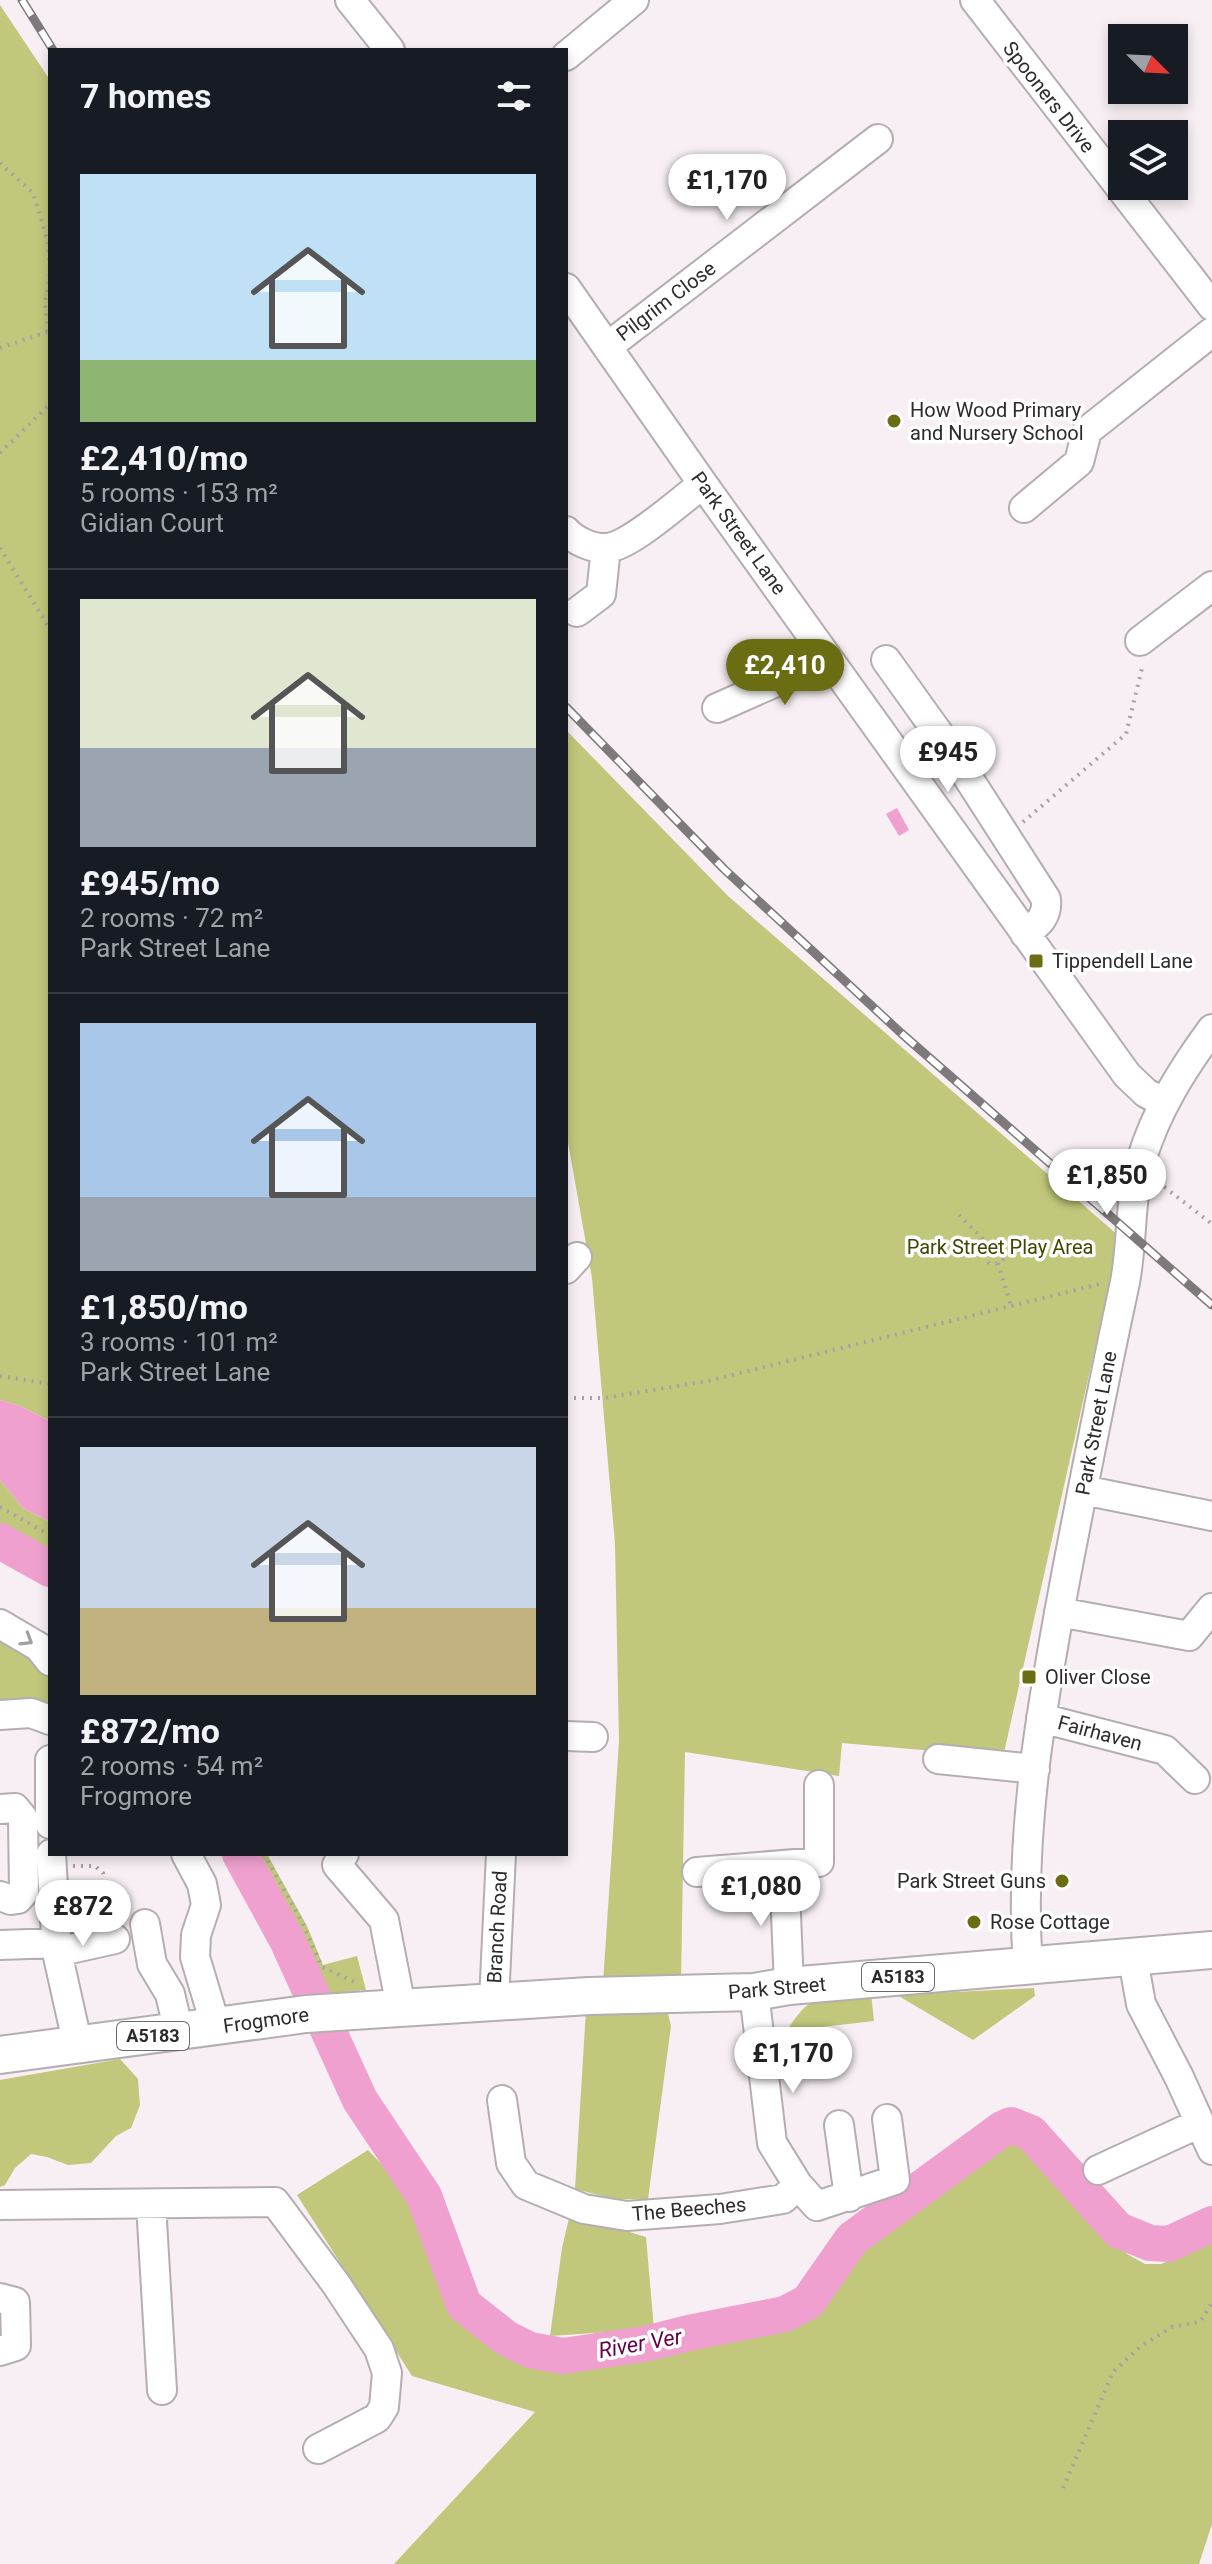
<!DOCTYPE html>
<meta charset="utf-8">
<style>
body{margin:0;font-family:Roboto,sans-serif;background:#20242c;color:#f1f3f6;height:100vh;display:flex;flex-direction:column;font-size:30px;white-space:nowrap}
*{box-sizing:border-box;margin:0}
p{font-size:26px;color:#9ea1a6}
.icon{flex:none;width:44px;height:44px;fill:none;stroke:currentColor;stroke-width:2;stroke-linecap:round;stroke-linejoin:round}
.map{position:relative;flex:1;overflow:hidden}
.panel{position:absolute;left:48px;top:48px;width:520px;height:1808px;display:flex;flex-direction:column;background:#171b24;border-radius:0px;box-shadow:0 4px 12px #0003}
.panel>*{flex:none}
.needle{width:52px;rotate:114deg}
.buttons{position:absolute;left:1108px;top:24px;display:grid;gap:16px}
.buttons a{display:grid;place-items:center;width:80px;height:80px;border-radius:0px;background:#171b24;box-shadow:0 4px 12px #0003;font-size:40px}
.price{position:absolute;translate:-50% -68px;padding:0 18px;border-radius:28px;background:#fff;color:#222;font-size:26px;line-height:52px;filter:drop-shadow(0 2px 4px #0008)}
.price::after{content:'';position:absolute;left:50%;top:48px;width:24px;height:18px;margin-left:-12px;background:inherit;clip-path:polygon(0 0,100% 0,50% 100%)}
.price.selected{background:#6a6d11;color:#fff}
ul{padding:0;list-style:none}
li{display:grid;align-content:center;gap:16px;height:424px;padding:0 32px}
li+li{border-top:2px solid #363941}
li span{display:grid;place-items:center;height:248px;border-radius:0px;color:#555}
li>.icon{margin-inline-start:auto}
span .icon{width:144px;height:144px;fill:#fffc;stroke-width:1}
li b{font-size:34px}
h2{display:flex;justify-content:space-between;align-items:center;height:96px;padding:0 32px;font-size:34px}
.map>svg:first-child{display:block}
</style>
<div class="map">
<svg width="1212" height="2564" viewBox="0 0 1212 2564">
<rect width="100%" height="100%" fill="#f7eff3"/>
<path fill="#c1c77b" d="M0,5L50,80V1421L20,1406L0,1400Z
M566,730L728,896L1120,1237L1003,1757L842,1743L839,1776L685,1752L681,1981L603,1984L619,1741L615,1544L592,1278L566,1131Z
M0,1480L23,1508L50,1522V1563L0,1535Z
M0,1630L49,1672L50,1702L37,1708L0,1711Z
M250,1854H267L307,1926L323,1965L357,1956L366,1990L317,1995L296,1946Z
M1034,1988L1035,1996L973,2040L897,1995Z
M871,1993L874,2021L787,2031C812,1989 827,1996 871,1993Z
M586,2010L668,2014L671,2026L648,2199H614L575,2189Z
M120,2059L138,2079L140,2105L131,2128L116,2136L91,2163L68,2165L47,2157L31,2154L15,2168L5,2185L0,2187V2080Z
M1015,2144L1035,2150L1127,2254L1145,2264H1161L1212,2243V2524L1199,2564H394L535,2412L412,2376L297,2195L368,2150C391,2174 414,2197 427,2228C441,2260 450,2293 469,2323C483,2345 516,2361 542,2363C626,2370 719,2338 801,2319C820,2301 832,2277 850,2257C884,2222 969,2154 1015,2144Z
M570,2214L646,2237L654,2329L550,2336L562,2248Z"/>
<path fill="#efa0cf" d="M897,808L909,830L899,836L886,814Z
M0,1400L20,1406L50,1421V1522L23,1508L0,1480Z"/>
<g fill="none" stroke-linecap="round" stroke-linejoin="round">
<path stroke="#efa0cf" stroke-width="36" d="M0,1541L50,1569
M240,1854L287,1940L360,2100L424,2196L464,2305L506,2338L530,2350L563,2356L645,2344L689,2333L785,2314L808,2302L852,2239L1002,2129L1011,2125L1031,2133L1118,2230L1150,2243L1169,2244L1212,2224"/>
<defs>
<path id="minor" d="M350,0L390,50
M975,0L1212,306
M566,56L634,0
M566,288L703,484L1127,1075L1146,1093L1163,1102
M607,347L878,139
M1024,508L1079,462L1087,431L1212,332
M566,531C575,541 593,549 607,548C631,546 682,499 703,484
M577,612L601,594L606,548
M1140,641L1212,586
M886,660L949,748L1046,899C1048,917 1038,924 1025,934
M717,708L794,674L826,655
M566,1269L577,1257
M1083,1490L1212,1516
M1059,1612L1189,1636L1212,1608
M0,1624L39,1647L50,1661
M0,1715L31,1713L50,1720
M1041,1718L1165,1750L1195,1779
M566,1736L593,1737
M938,1759L1035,1769
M50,1760V1824
M0,1809L15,1808L23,1818L24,1892L18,1899L11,1900L0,1896
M51,1854L57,1952L78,2046
M186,1854L202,1884L206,1905L196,1935L195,1957L216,2027
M344,1854L337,1865L384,1920L401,2007
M784,1867L789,1986
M697,1872L819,1862V1785
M145,1924L152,1964L170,1994L179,2032
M0,1945L56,1943
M57,1952L115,1939
M1133,1959L1141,2004L1179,2077L1212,2150
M1028,1967C1018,1832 1043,1697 1068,1565C1086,1472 1104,1379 1124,1287C1133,1247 1129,1197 1141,1161C1156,1111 1182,1070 1212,1029
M754,1992L772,2143L798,2185L817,2206L895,2180L887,2119
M494,2001L501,1854
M502,2100L511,2163L526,2185L584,2209L627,2216L720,2209L783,2199L798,2185
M839,2125L849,2197
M1098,2170L1200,2123
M151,2204L162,2390
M0,2205L275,2202L336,2284L379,2349L387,2373L384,2407L377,2418L318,2449
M0,2298L15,2302L16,2346L0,2351"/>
<path id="major" d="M0,2055L306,2014L589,1996L754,1992L789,1986L1212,1950"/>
</defs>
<use href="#minor" stroke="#b5adb1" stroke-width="32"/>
<use href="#major" stroke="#b5adb1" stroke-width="40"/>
<path stroke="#a6a1a4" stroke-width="4" stroke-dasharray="2 6" stroke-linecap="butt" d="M0,163L33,193L48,242L50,272L45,303L48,332L50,334
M0,348L47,332
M0,453L50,404
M0,548L50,629
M1023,822L1126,734L1143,664
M1158,1182L1212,1224
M959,1215L988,1244
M983 1253a11 11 0 1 1 22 0a11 11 0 1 1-22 0Z
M998,1263L1011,1306
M0,1376L50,1384
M566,1398H604L708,1381L1100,1284
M0,1507L50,1535
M264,1854L302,1922L322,1967L357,1983
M73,1866H95L103,1873L105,1889L95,1900L76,1905
M1063,2488L1113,2372L1140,2347L1172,2327L1200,2322L1212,2303"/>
<use href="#minor" stroke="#fff" stroke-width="28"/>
<use href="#major" stroke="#fff" stroke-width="36"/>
<defs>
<path id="rail" d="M22,0L53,50
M566,707L724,869L901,1033L1212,1305"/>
</defs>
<use href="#rail" stroke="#7e7a7c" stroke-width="9"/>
<use href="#rail" stroke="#fff" stroke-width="6" stroke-dasharray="18" stroke-linecap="butt"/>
</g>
<defs><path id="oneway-chevron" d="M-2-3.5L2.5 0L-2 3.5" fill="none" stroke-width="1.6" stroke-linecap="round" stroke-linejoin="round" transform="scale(2)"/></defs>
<use stroke="#a0a0a0" href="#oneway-chevron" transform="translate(27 1640) rotate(32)"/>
<g fill="#6a6d11" stroke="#fff" stroke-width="3">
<circle cx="894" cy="421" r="8"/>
<rect x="1028" y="953" width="16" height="16" rx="4"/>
<rect x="1021" y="1669" width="16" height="16" rx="4"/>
<circle cx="1062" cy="1881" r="8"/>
<circle cx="974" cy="1922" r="8"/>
</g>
<g text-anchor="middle" stroke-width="7" stroke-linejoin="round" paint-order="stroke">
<g fill="#fff" stroke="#6c6b6b" stroke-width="2">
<rect x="862" y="1963" width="72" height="28" rx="6"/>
<rect x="117" y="2022" width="72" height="28" rx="6"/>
</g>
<g font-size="18" font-weight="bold" fill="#2d2b2c">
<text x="898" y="1983">A5183</text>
<text x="153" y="2042">A5183</text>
</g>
<g font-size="20" fill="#2d2b2c" stroke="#fff">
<text transform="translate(1049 97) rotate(52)" y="7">Spooners Drive</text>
<text transform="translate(666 301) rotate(-37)" y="7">Pilgrim Close</text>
<text transform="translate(739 533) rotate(54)" y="7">Park Street Lane</text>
<text transform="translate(1096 1423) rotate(-79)" y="7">Park Street Lane</text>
<text transform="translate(1100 1733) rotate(15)" y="7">Fairhaven</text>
<text transform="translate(497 1927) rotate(-87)" y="7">Branch Road</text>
<text transform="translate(777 1988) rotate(-5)" y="7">Park Street</text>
<text transform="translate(266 2020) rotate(-8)" y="7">Frogmore</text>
<text transform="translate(689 2209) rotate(-5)" y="7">The Beeches</text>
</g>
<g font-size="20" fill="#2d2b2c" stroke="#fff" text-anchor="start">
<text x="910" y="417">How Wood Primary<tspan x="910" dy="23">and Nursery School</tspan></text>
<text x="1052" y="968">Tippendell Lane</text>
<text x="1045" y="1684">Oliver Close</text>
<text x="1046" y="1888" text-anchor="end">Park Street Guns</text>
<text x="990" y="1929">Rose Cottage</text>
</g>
<g font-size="20" fill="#434600" stroke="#fff">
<text x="1000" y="1254">Park Street Play Area</text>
</g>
<g font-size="22" font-style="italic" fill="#620249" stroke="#fff">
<text transform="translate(640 2343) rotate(-10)" y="8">River Ver</text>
</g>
</g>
</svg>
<div class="buttons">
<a><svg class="needle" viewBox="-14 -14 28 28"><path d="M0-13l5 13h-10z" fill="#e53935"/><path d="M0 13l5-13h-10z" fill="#9ea1a6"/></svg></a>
<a><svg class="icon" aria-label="layers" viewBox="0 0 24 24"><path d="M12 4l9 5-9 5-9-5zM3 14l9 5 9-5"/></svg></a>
</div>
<b class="price" style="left:727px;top:222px">£1,170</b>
<b class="price selected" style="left:785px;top:707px">£2,410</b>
<b class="price" style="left:948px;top:794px">£945</b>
<b class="price" style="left:1107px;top:1217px">£1,850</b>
<b class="price" style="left:761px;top:1928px">£1,080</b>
<b class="price" style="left:83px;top:1948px">£872</b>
<b class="price" style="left:793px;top:2095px">£1,170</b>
<section class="panel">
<h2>7 homes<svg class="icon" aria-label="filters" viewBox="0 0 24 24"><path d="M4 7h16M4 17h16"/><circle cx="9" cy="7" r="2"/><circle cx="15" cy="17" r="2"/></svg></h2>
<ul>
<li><span style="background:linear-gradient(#bfe0f5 75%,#8fb573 0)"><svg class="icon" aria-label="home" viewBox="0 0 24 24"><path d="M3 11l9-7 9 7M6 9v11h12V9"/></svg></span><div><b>£2,410/mo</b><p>5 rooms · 153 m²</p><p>Gidian Court</p></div></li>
<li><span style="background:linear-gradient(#dfe7d0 60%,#9aa5b1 0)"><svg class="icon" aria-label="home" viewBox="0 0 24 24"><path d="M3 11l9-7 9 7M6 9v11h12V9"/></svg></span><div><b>£945/mo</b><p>2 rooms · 72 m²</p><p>Park Street Lane</p></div></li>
<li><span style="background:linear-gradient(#a9c7e8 70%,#9aa5b1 0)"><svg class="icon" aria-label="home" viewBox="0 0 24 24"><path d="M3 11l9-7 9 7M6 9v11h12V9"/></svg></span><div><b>£1,850/mo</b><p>3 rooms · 101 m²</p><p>Park Street Lane</p></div></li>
<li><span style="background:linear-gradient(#c9d6e8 65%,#c2b280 0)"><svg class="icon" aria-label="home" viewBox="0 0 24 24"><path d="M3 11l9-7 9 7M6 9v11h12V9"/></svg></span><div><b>£872/mo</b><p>2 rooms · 54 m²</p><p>Frogmore</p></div></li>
</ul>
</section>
</div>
